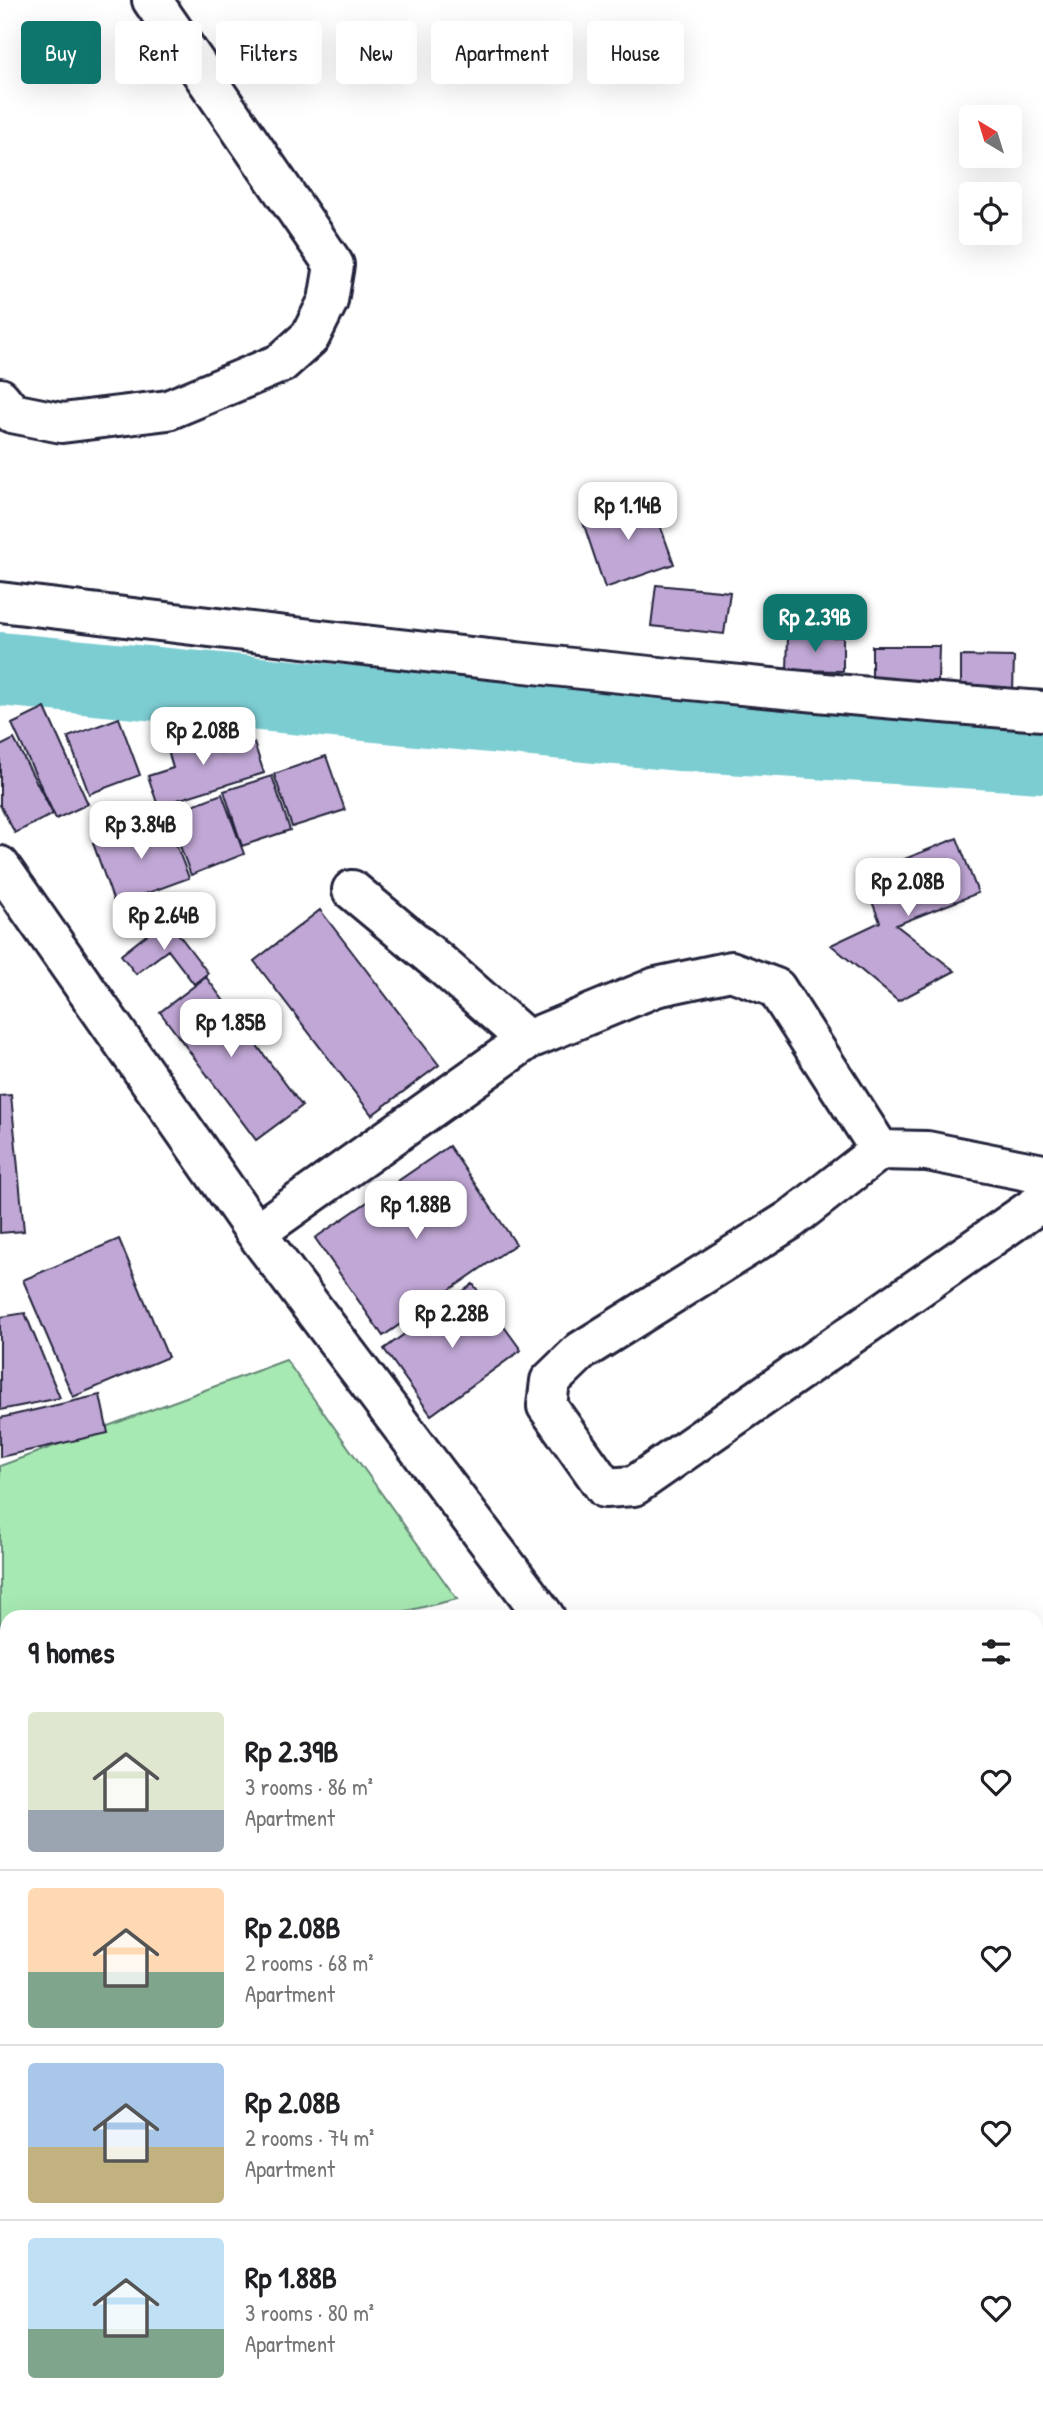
<!DOCTYPE html>
<meta charset="utf-8">
<style>
body{margin:0;font-family:"Patrick Hand",sans-serif;background:#f2f2f2;color:#202124;height:100vh;display:flex;flex-direction:column;font-size:26px;white-space:nowrap}
*{box-sizing:border-box;margin:0}
p{font-size:23px;color:#757577}
.icon{flex:none;width:38px;height:38px;fill:none;stroke:currentColor;stroke-width:2;stroke-linecap:round;stroke-linejoin:round}
.map{position:relative;flex:1;overflow:hidden}
.drawer{position:absolute;left:0px;top:1610px;width:1043px;height:800px;display:flex;flex-direction:column;background:#fff;border-radius:21px 21px 0 0;box-shadow:0 7px 28px #0002}
.drawer>*{flex:none}
.hud{position:absolute;left:21px;top:21px;width:1001px;height:63px;display:flex;gap:14px}
.needle{width:46px;rotate:322deg}
.buttons{position:absolute;left:959px;top:105px;display:grid;gap:14px}
.buttons a{display:grid;place-items:center;width:63px;height:63px;border-radius:7px;background:#fff;box-shadow:0 7px 28px #0002;font-size:35px}
.price{position:absolute;translate:-50% -60px;padding:0 16px;border-radius:14px;background:#fff;color:#222;font-size:23px;line-height:46px;filter:drop-shadow(0 2px 4px #0008)}
.price::after{content:'';position:absolute;left:50%;top:42px;width:21px;height:16px;margin-left:-10px;background:inherit;clip-path:polygon(0 0,100% 0,50% 100%)}
.price.selected{background:#0f766e;color:#fff}
ul{padding:0;list-style:none}
li{display:flex;align-items:center;gap:21px;height:175px;padding:0 28px}
li+li{border-top:2px solid #e0e0e0}
li span{display:grid;place-items:center;flex:none;width:196px;height:140px;border-radius:7px;color:#555}
li>.icon{margin-inline-start:auto}
span .icon{width:84px;height:84px;fill:#fffc;stroke-width:1}
li b{font-size:30px}
h2{display:flex;justify-content:space-between;align-items:center;height:84px;padding:0 28px;font-size:30px}
.tag{padding:0 24px;border-radius:7px;background:#fff;box-shadow:0 7px 28px #0002;font-size:24px;line-height:63px}
.tag.selected{background:#0f766e;color:#fff}
.map>svg:first-child{display:block}
</style>
<div class="map">
<svg width="1043" height="2409" viewBox="0 0 1043 2409">
<rect width="100%" height="100%" fill="#fff"/>
<filter id="ink" filterUnits="userSpaceOnUse"><feTurbulence type="fractalNoise" baseFrequency=".0143" numOctaves="2"/><feDisplacementMap in="SourceGraphic" scale="14" xChannelSelector="R" yChannelSelector="G"/><feConvolveMatrix kernelMatrix="1 2 1 2 8 2 1 2 1" color-interpolation-filters="sRGB"/></filter>
<g filter="url(#ink)">
<path fill="#a7e9b2" stroke="#648676" stroke-width="2" d="M286,1360L457,1599L381,1617H7V1707L0,1709V1466Z
M7,2264V2403H134L135,2409H0V2266Z
M491,2403H657L659,2409H466Z"/>
<g fill="none" stroke-linecap="round" stroke-linejoin="round">
<path stroke="#7bcdd2" stroke-width="74" d="M0,669L679,734L1043,756"/>
</g>
<path fill="#c0a7d5" stroke="#22223b" stroke-width="2" d="M649,495L674,564L605,588L582,519Z
M656,585L730,592L724,634L651,626Z
M788,637H843V671L787,670Z
M872,646H939L938,681H872Z
M961,656L1014,657L1013,691L961,689Z
M45,708L88,804L56,819L12,724Z
M119,718L140,775L89,794L68,737Z
M213,728L221,753L254,743L264,773L158,806L148,776L173,768L166,743Z
M14,739L53,814L15,833L0,805V746Z
M326,756L345,810L292,827L274,774Z
M272,776L290,830L242,846L224,791Z
M222,794L244,854L191,875L168,814Z
M165,816L189,878L115,905L93,843Z
M957,838L978,893L896,925L955,971L898,1001L831,945L880,922L862,876Z
M320,910L439,1065L372,1115L254,961Z
M167,919L208,973L194,984L168,950L136,974L121,955Z
M206,977L302,1106L256,1140L160,1012Z
M11,1095L24,1231L0,1233V1096Z
M449,1146L516,1244L383,1336L315,1238Z
M119,1239L168,1357L73,1397L23,1280Z
M473,1284L521,1350L431,1415L384,1349Z
M25,1313L60,1398L0,1410V1317Z
M100,1395L108,1433L0,1457V1418Z
M1036,1706H1040L1043,1734V1753H1036Z
M1043,1770V1812H1038L1036,1771Z
M0,1802L7,1850V1870L0,1871Z
M1036,1840H1043V1940L1036,1941Z
M7,1911V2033L0,2035V1913Z
M1036,2064H1043V2113H1036Z
M1036,2123H1043V2161H1036Z
M1036,2166H1043V2194H1036Z
M1043,2199V2233L1036,2234V2200Z
M1043,2239V2280L1036,2281V2240Z
M1036,2308H1043V2336H1036Z"/>
<g fill="none" stroke-linecap="round" stroke-linejoin="round">
<defs>
<path id="minor" d="M0,398L12,413L62,423L168,410L281,363L310,337L328,301L334,265L152,0
M0,602C347,644 694,685 1043,711
M0,866L256,1233L545,1617
M352,890L442,965L527,1040L656,987L731,971L776,988L880,1150L927,1151L1043,1174
M880,1150L790,1220L581,1351L550,1381L547,1406L605,1488L634,1486L1043,1201
M256,1233L527,1040
M351,2403V2409
M551,2403V2409
M988,2403L989,2409"/>
<path id="highway" d="M1036,2002H1043
M1036,2044H1043
M0,2106L7,2105
M0,2157L7,2156"/>
</defs>
<use href="#minor" stroke="#22223b" stroke-width="44"/>
<use href="#highway" stroke="#22223b" stroke-width="44"/>
<use href="#minor" stroke="#fff" stroke-width="38"/>
<use href="#highway" stroke="#fff" stroke-width="38"/>
</g>
</g>
</svg>
<div class="buttons">
<a><svg class="needle" viewBox="-14 -14 28 28"><path d="M0-13l5 13h-10z" fill="#e53935"/><path d="M0 13l5-13h-10z" fill="#757577"/></svg></a>
<a><svg class="icon" aria-label="locate" viewBox="0 0 24 24"><circle cx="12" cy="12" r="6"/><path d="M12 2v4M12 18v4M2 12h4M18 12h4"/></svg></a>
</div>
<b class="price" style="left:628px;top:542px">Rp 1.14B</b>
<b class="price selected" style="left:815px;top:654px">Rp 2.39B</b>
<b class="price" style="left:203px;top:767px">Rp 2.08B</b>
<b class="price" style="left:141px;top:861px">Rp 3.84B</b>
<b class="price" style="left:908px;top:918px">Rp 2.08B</b>
<b class="price" style="left:164px;top:952px">Rp 2.64B</b>
<b class="price" style="left:231px;top:1059px">Rp 1.85B</b>
<b class="price" style="left:416px;top:1241px">Rp 1.88B</b>
<b class="price" style="left:452px;top:1350px">Rp 2.28B</b>
<div class="hud">
<a class="tag selected">Buy</a>
<a class="tag">Rent</a>
<a class="tag">Filters</a>
<a class="tag">New</a>
<a class="tag">Apartment</a>
<a class="tag">House</a>
</div>
<section class="drawer">
<h2>9 homes<svg class="icon" aria-label="filters" viewBox="0 0 24 24"><path d="M4 7h16M4 17h16"/><circle cx="9" cy="7" r="2"/><circle cx="15" cy="17" r="2"/></svg></h2>
<ul>
<li><span style="background:linear-gradient(#dfe7d0 70%,#9aa5b1 0)"><svg class="icon" aria-label="home" viewBox="0 0 24 24"><path d="M3 11l9-7 9 7M6 9v11h12V9"/></svg></span><div><b>Rp 2.39B</b><p>3 rooms · 86 m²</p><p>Apartment</p></div><svg class="icon" aria-label="heart" viewBox="0 0 24 24"><path d="M12 20l-8-8c-3-5 5-10 8-4 3-6 11-1 8 4z"/></svg></li>
<li><span style="background:linear-gradient(#ffd9b3 60%,#7fa58c 0)"><svg class="icon" aria-label="home" viewBox="0 0 24 24"><path d="M3 11l9-7 9 7M6 9v11h12V9"/></svg></span><div><b>Rp 2.08B</b><p>2 rooms · 68 m²</p><p>Apartment</p></div><svg class="icon" aria-label="heart" viewBox="0 0 24 24"><path d="M12 20l-8-8c-3-5 5-10 8-4 3-6 11-1 8 4z"/></svg></li>
<li><span style="background:linear-gradient(#a9c7e8 60%,#c2b280 0)"><svg class="icon" aria-label="home" viewBox="0 0 24 24"><path d="M3 11l9-7 9 7M6 9v11h12V9"/></svg></span><div><b>Rp 2.08B</b><p>2 rooms · 74 m²</p><p>Apartment</p></div><svg class="icon" aria-label="heart" viewBox="0 0 24 24"><path d="M12 20l-8-8c-3-5 5-10 8-4 3-6 11-1 8 4z"/></svg></li>
<li><span style="background:linear-gradient(#bfe0f5 65%,#7fa58c 0)"><svg class="icon" aria-label="home" viewBox="0 0 24 24"><path d="M3 11l9-7 9 7M6 9v11h12V9"/></svg></span><div><b>Rp 1.88B</b><p>3 rooms · 80 m²</p><p>Apartment</p></div><svg class="icon" aria-label="heart" viewBox="0 0 24 24"><path d="M12 20l-8-8c-3-5 5-10 8-4 3-6 11-1 8 4z"/></svg></li>
</ul>
</section>
</div>
